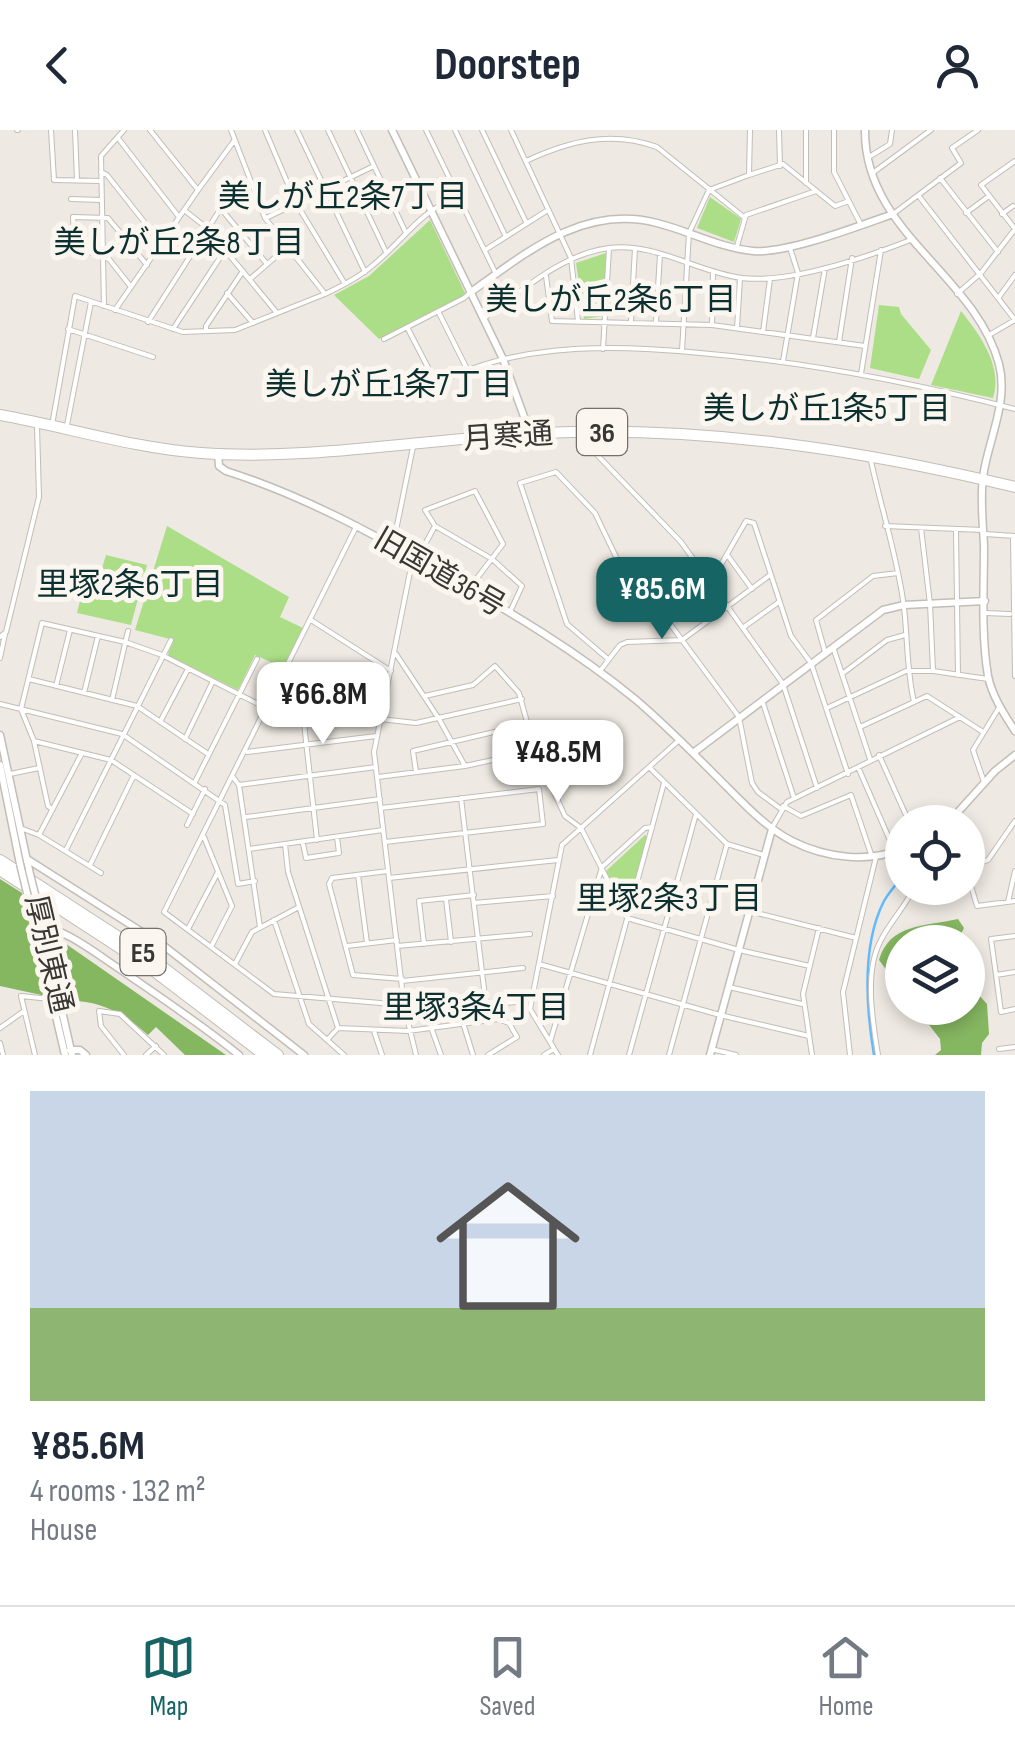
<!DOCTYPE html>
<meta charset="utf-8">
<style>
body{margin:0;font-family:"Sofia Sans Condensed","Noto Sans JP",sans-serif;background:#f6f6f7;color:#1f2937;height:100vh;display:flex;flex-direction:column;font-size:38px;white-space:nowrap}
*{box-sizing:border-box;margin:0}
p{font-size:32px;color:#747a83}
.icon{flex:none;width:55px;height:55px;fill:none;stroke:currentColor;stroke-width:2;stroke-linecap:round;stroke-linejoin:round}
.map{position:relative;height:925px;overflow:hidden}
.details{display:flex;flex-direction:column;background:#fff;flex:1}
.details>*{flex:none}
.controls{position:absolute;left:885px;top:675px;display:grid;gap:20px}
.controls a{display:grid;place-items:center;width:100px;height:100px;border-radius:50%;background:#fff;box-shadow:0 5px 15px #0003;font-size:50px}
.price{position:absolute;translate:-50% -85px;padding:0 22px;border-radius:20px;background:#fff;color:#222;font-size:32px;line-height:65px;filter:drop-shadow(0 2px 5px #0008)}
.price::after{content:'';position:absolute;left:50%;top:60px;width:30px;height:22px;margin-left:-15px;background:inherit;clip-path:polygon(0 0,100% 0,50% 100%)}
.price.selected{background:#166464;color:#fff}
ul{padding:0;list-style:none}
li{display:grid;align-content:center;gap:20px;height:530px;padding:0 30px}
li span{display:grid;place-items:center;height:310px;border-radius:0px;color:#555}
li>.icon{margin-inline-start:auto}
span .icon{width:180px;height:180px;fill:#fffc;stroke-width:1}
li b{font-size:42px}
header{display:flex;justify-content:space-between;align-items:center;height:130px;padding:0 30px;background:#fff;font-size:45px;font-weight:700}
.menu{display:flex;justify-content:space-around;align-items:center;height:140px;border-top:2px solid #e0e1e3;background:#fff;font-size:28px;color:#747a83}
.menu a{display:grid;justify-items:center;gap:5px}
.menu .selected{color:#166464}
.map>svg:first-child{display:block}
</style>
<header><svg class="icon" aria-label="back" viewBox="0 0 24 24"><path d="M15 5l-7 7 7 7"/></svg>Doorstep<svg class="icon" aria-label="person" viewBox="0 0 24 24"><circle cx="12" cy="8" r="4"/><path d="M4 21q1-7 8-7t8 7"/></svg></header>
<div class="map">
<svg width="1015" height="925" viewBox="0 0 1015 925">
<rect width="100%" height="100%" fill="#eee9e2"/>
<path fill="#abde86" d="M710,67L741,89L734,112L697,98Z
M430,90L466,165L379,209L334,165L369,146Z
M606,123L604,186L584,189L576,133Z
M879,175L899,177L901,184L931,220L919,249L870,238Z
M961,181C980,205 1003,236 993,268L931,255Z
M167,396L289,467L280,487L303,498L284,538L255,525L238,560L169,526L168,523L174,510L135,500Z
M106,425L147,435L131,495L77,483L87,442L100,445Z
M645,705L648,707L628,777H625L606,741Z"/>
<path fill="#85b660" d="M0,749L22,763L46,866L0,856Z
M958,789L964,798L957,812H902V861L879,830C890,793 924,797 958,789Z
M56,807L226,925H185L156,897L148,905C124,883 97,869 64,871L51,814Z
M968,845L973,847L977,863L987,874L989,904L982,913L981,925H935L941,920L940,909L916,878H968Z"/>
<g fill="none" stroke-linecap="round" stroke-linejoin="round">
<path stroke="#62b9fc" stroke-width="2.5" d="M874,925C866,877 861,816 884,771C889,762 897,754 902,746"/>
<defs>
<path id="street" d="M17,0H18
M51,0L54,50L101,51
M75,0L77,50
M231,0L265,88L325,164C342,156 358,148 372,136C405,109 416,85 457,66
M265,0L296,73L345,154
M297,0L365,142
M328,0L386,122
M357,0L406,103
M426,0L496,144
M455,0L505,105
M482,0L526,92
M511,0L571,128L578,191
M779,0L780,36
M806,0V53
M834,0V42L861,95
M118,8L179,87
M869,27L890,14L892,0
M526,31C569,11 611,0 657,17L745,88
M101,42L107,45L161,113
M874,42L931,0
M749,45L783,34L835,76L849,71
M940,48L998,122
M198,60L234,11
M918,65L1015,190
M71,69L101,70
M184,80L207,98L277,183
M222,80L267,134
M966,83L989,66
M893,84L961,33L952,18L978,0
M1002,84L1013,76
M266,88L374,36
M737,116L746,85L816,61
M485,120L548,80
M546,146L552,191L712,195L865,216
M250,149L287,117
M131,157L109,129L75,117L73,87L108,88L147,135
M227,163L253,193
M957,164L981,143L1015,99L981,55L1015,31
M999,167L1015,145
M104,176L101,26L124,0
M115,180L198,60L150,0
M439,183L468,241
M483,189C521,162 561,124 609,118C655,112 697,142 742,148C791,154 867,127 913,109
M631,191L635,118
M148,192L228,67L249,50
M656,192L660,124
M712,195L713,141
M407,197L436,253
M737,198L740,148
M68,199L153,227
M173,199L225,120
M206,200V196L243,141
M763,202L770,149
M989,205L1015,190
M813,208L825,138
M384,209L464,168L471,162
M839,212L852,128
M603,219L609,119
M682,221L689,103L709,60L749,45L750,0
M783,231L798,143L790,118
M861,244L881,120
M423,258C451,247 480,234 509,228C571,214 637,217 700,223C807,232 911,252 1015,279
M52,295L75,166L183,202L235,200L325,164
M67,295L91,172
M576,303L681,412L783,554L817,658
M871,331C881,377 896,423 903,470C908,504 906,538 914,572
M357,395L164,782L274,864L404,875
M885,396L983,400
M921,398L930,474L933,541
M956,400L958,545
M985,404L1015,406
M1013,406L1015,546
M393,415L413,317
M728,426L752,459
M413,427L374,622L404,875L416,925
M418,427L435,396
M711,452L746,391L754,393L791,506L811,533L848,644
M471,456L503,414L475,361L425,380L435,396L492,429L522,456L510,482
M985,483L1010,484
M311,490L391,541
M744,497L779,472
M0,507L6,502L39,367L37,296
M834,520L870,629
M825,522L816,490L873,446L898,443
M0,528L5,504
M608,529L567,494L520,353L556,342L595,383L629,454L662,483L739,587L752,653L758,662L781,679
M600,541L620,515L627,512L682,510L770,445
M842,544L887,510L905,505
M29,549L137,576L208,624
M56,556L70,500
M84,563L98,506
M425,566L473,555L495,536L519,563L535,621L565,686L581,698L627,788L739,820L810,836
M112,570L128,501
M763,573L794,668
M0,574L122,604L225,675L238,754L255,751
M271,574L303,584L317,710
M827,578L906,541H933L988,549
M380,589L416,593L522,569
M160,592L188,539
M860,597L927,566L983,602
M185,609L213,551
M34,611L111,630L193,684
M247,622L376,606
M879,625L909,692
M465,636L534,621
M649,637L727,714L764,725
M858,637L895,722
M416,642L413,621L528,594
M10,644L39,638
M232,646L239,655L260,797
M378,647L465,636L439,589L396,524
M195,652L257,529
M984,652L973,620L1000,576
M239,655L376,637
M461,668L486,875L516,872
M783,676L801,686L851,665L872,727
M381,678L539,659L543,694L385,712
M52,679L48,676L34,611L21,579L42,493L125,512L162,525L266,578
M246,687L380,669
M187,695L205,659
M773,696L787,672L960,587
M23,699L39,705L101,743
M39,705L81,625
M204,707L232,776L211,817
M285,714L288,742L338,898
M303,714L306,728L339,723L337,707
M249,719L383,700
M66,720L171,510
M90,735L134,645
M968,737L988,730L1015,691
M388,741L332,748L329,754L353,845L402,849
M358,745L367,813
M968,746L977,776L1015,771
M389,748L558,730
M446,769L451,812
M1008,772L1015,741
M474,773L553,766
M749,781L856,808
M274,790L309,894L344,925
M188,799L218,742
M424,814L419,771L474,765
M347,816L397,810
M397,816L530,804
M235,834L252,802L299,777
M539,834L720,885L809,906
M1015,842L996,845L1001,882L1015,879
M996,845L991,809L1015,806
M402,851L523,838
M729,857L802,874
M464,896L473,925
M0,898L24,881
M432,900L441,925
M374,901L382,925
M327,910L338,898L408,901L498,889L509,893L517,907L488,925
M550,912L602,737L645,698L652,697
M0,913L3,925
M711,919L736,925
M999,919L1015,917
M35,925L21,866L60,870
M124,925L101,896L99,881L120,884L164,925
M146,925L156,916
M544,925L554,919
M558,925L530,879L562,715L677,612
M590,925L664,653
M629,925L696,684
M669,925L727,714
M812,925L803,864L819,798
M850,925L843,862L876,727
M878,925C873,893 864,843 880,812C889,793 905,777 914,758"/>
<path id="secondary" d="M392,0L503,229L530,303
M865,0C864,102 975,144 999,234C1009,272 988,310 983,347C980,369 983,394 984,416C984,458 981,505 988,546C992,566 1004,584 1015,601
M471,162C527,122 584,74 657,93C689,101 720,118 753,121C786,124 859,96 893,84
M218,323L219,336L226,341C304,366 374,404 445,445C511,482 576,521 635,569C668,597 698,628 728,658C748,678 767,698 792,711C826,728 867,733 902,719
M0,605L29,740
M693,623L883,480L904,475L985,471
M0,635L20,734
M949,692L995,641L1015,625
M27,729L164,816L304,925
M28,767L65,925
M37,772L72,925
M35,794C68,800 95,823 124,842C163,869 202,895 239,925
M70,920H80L86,925
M710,925L772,699"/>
<path id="highway" d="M0,285C67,297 133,318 201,323C314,331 429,308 542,303C705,296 857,319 1015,357
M0,730L151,828L278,925
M0,740L146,835L264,925"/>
</defs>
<use href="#street" stroke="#c2bdb7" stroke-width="6"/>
<use href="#secondary" stroke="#c2bdb7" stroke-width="9"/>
<use href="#highway" stroke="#c2bdb7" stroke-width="12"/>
<use href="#street" stroke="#fff" stroke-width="4"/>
<use href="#secondary" stroke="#fff" stroke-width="6"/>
<use href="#highway" stroke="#fff" stroke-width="10"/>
<defs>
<path id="secondary-bridge" d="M20,734L28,767
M29,740L37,772"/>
</defs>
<use href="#secondary-bridge" stroke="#c2bdb7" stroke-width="9" stroke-linecap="butt"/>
<use href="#secondary-bridge" stroke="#fff" stroke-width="6"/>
</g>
<g text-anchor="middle" stroke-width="10" stroke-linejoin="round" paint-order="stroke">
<g fill="#fbf6f0" stroke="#73706c" stroke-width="2.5">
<rect x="577" y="279" width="50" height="46" rx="8"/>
<rect x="120.5" y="799" width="45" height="46" rx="8"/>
</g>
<g font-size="28" font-weight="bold" fill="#393734">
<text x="602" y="312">36</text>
<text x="143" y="832">E5</text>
</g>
<g font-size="30" fill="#393734" stroke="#fbf6f0">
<text transform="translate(508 306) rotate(-4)" y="10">月寒通</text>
<text transform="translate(440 442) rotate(30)" y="10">旧国道36号</text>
<text transform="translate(49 824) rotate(77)" y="10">厚別東通</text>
</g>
<g font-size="32" fill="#0c302f" stroke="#fbf6f0">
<text x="343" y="77">美しが丘2条7丁目</text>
<text x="179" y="123">美しが丘2条8丁目</text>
<text x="611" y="180">美しが丘2条6丁目</text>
<text x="389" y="265">美しが丘1条7丁目</text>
<text x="827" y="289">美しが丘1条5丁目</text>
<text x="130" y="465">里塚2条6丁目</text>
<text x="669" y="779">里塚2条3丁目</text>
<text x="476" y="888">里塚3条4丁目</text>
</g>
</g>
</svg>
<div class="controls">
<a><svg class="icon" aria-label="locate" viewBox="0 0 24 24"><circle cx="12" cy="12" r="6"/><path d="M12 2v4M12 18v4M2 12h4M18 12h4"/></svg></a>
<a><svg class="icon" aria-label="layers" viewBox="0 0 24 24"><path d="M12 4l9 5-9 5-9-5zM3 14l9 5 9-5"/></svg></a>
</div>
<b class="price selected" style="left:662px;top:512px">¥85.6M</b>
<b class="price" style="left:323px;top:617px">¥66.8M</b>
<b class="price" style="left:558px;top:675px">¥48.5M</b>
</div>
<section class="details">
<ul>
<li><span style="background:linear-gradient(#c9d6e8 70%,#8fb573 0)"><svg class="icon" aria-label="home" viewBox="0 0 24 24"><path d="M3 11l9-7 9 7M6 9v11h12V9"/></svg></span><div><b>¥85.6M</b><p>4 rooms · 132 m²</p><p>House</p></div></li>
</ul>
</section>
<nav class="menu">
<a class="selected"><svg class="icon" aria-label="map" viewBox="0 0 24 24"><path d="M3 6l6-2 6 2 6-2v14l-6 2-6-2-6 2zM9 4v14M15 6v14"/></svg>Map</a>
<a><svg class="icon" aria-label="saved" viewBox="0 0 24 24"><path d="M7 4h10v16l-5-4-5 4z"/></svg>Saved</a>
<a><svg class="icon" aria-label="home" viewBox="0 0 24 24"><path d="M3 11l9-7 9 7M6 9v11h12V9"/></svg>Home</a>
</nav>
